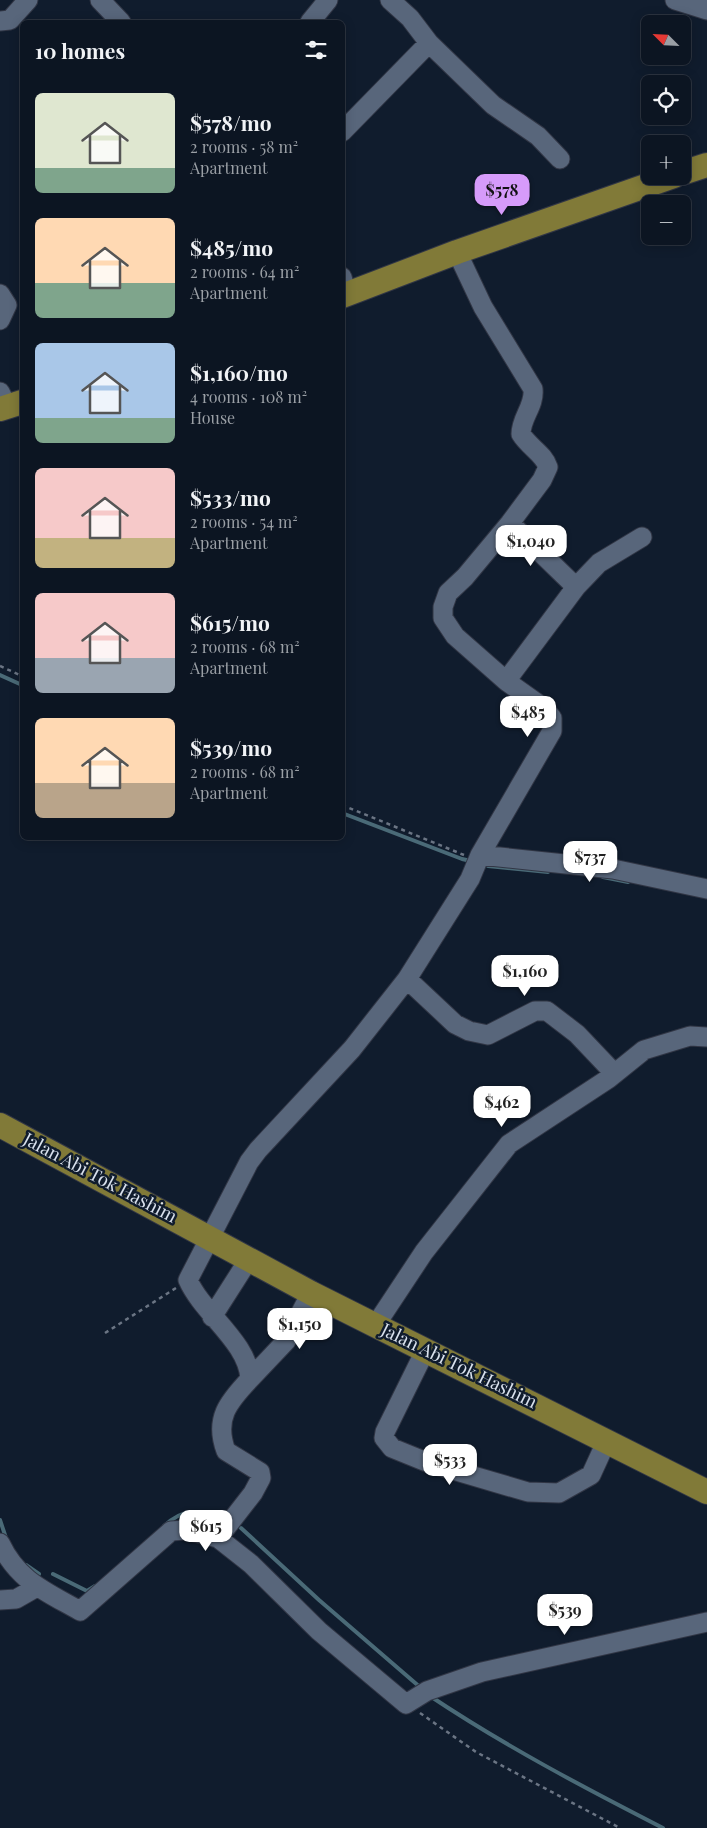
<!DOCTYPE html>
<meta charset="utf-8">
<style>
body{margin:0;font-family:"Playfair Display",serif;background:#1a222f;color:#f1f3f6;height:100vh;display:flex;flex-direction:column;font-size:19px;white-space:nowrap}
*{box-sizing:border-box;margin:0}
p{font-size:16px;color:#9a9fa5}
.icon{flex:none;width:28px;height:28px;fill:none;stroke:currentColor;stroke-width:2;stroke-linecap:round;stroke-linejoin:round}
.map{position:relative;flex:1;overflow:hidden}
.drawer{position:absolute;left:20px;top:20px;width:325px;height:820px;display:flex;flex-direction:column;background:#0c1522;border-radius:8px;box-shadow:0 2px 12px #0003,0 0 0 1px #2c3440}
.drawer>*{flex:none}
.needle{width:32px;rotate:294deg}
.buttons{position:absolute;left:641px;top:15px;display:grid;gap:10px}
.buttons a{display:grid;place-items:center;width:50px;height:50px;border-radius:8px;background:#0c1522;box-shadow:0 2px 12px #0003,0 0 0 1px #2c3440;font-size:25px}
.price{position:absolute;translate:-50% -42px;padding:0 11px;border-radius:10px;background:#fff;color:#222;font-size:16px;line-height:32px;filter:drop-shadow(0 1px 2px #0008)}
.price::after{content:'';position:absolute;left:50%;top:30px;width:15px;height:11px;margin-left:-8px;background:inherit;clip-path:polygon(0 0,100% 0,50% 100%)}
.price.active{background:#d69bfa;color:#111}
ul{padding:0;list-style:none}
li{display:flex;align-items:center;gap:15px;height:125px;padding:0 15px}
li span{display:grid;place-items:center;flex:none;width:140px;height:100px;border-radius:8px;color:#555}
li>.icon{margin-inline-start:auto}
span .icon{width:60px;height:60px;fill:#fffc;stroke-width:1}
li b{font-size:21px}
h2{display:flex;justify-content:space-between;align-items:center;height:60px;padding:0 15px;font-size:21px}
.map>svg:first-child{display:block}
</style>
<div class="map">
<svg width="707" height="1828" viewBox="0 0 707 1828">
<rect width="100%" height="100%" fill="#101c2d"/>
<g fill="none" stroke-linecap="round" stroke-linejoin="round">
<path stroke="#4a6a77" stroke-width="4" d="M0,675L22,685
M342,813L462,859L471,861
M488,866L548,872
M603,877L628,882
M0,1520L7,1541
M164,1526C187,1505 198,1512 226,1519
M241,1528L319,1600L421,1688
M26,1565L39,1574
M53,1574L87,1591L95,1586
M430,1696C505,1746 583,1787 663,1828"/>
<defs>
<path id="minor" d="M100,0L121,22
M675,0L707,10
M0,21L10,20L28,0
M310,22L328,0
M429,43L493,105L538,136L560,159
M342,132L429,43L410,18L390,0
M342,277L347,295
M0,294L7,305L0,320
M0,392L7,406
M510,523L576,587
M506,681L576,587L599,563L642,537
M480,855L613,869L707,889
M407,979L455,1024L469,1031L488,1035L535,1011H547L577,1034L614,1073
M212,1317L249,1259
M375,1326L424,1252L509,1144L608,1079L644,1050L690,1036L707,1037
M426,1349L385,1432L384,1438L392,1448L429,1463L528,1492L559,1493L591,1475L607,1440
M250,1379L286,1341L311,1293
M218,1538L253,1493L261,1478L260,1472L226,1451C214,1419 228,1402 250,1379C248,1342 203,1314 188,1280L249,1162L258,1150L352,1049L407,979L470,879L480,855L552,731V718L544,708L506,681L455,636L443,618V607L448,593L465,577L510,523L542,480L548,467C544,454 529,447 521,434C521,417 535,406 533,389L483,307L457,252
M0,1543C18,1581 45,1591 80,1611L171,1531L187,1530L218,1538L251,1564L319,1631L406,1704L427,1691L482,1672L707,1622
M0,1600L16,1599L37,1587"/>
<path id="major" d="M682,173L707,165
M342,296L457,252L674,176
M0,409L22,402
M0,1125L311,1293L707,1492"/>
</defs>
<use href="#minor" stroke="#313645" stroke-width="21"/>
<use href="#major" stroke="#313645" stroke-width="26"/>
<path stroke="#6b7584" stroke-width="2.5" stroke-dasharray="4 4" stroke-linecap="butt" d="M0,666L22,676
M342,805L464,855
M105,1333L176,1288
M420,1713L476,1752L620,1828"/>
<use href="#minor" stroke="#58667b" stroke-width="19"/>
<use href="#major" stroke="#817a38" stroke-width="24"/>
</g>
<g text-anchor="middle" stroke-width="5" stroke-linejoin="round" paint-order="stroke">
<g font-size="18" fill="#d9e1ed" stroke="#101c2d">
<text transform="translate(100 1178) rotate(28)" y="6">Jalan Abi Tok Hashim</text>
<text transform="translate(459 1366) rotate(26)" y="6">Jalan Abi Tok Hashim</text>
</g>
</g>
</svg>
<div class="buttons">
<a><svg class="needle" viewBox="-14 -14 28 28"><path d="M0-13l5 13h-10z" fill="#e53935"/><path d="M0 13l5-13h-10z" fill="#9a9fa5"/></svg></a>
<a><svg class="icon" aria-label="locate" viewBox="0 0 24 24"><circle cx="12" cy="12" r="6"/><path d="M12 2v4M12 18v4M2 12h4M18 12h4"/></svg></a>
<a>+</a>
<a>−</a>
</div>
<b class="price active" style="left:502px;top:216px">$578</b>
<b class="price" style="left:531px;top:567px">$1,040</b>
<b class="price" style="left:528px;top:738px">$485</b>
<b class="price" style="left:590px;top:883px">$737</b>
<b class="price" style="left:525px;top:997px">$1,160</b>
<b class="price" style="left:502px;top:1128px">$462</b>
<b class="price" style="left:300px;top:1350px">$1,150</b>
<b class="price" style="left:450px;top:1486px">$533</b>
<b class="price" style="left:206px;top:1552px">$615</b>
<b class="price" style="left:565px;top:1636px">$539</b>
<section class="drawer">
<h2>10 homes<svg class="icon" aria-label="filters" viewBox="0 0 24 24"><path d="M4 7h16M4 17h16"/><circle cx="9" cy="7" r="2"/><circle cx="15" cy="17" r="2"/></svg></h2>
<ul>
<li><span style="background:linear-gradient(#dfe7d0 75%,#7fa58c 0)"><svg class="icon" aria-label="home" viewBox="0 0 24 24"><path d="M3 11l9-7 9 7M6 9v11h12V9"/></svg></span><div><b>$578/mo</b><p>2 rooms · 58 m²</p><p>Apartment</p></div></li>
<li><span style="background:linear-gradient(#ffd9b3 65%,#7fa58c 0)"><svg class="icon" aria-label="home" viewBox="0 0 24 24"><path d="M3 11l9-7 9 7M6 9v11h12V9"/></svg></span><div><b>$485/mo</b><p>2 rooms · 64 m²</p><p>Apartment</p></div></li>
<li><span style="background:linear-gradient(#a9c7e8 75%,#7fa58c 0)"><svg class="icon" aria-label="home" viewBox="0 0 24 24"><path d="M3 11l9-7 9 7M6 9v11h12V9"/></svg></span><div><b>$1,160/mo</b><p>4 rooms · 108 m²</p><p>House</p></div></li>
<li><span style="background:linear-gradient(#f6c9c9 70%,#c2b280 0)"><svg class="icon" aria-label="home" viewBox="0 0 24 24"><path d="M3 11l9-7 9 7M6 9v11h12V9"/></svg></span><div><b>$533/mo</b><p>2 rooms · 54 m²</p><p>Apartment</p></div></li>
<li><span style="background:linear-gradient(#f6c9c9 65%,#9aa5b1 0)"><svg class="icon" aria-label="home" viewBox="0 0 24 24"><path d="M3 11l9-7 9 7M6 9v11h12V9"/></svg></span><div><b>$615/mo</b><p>2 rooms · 68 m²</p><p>Apartment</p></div></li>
<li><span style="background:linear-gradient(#ffd9b3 65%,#b9a48a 0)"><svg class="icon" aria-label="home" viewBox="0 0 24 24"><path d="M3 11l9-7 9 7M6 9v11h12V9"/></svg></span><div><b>$539/mo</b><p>2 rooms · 68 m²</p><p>Apartment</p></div></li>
</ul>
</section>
</div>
